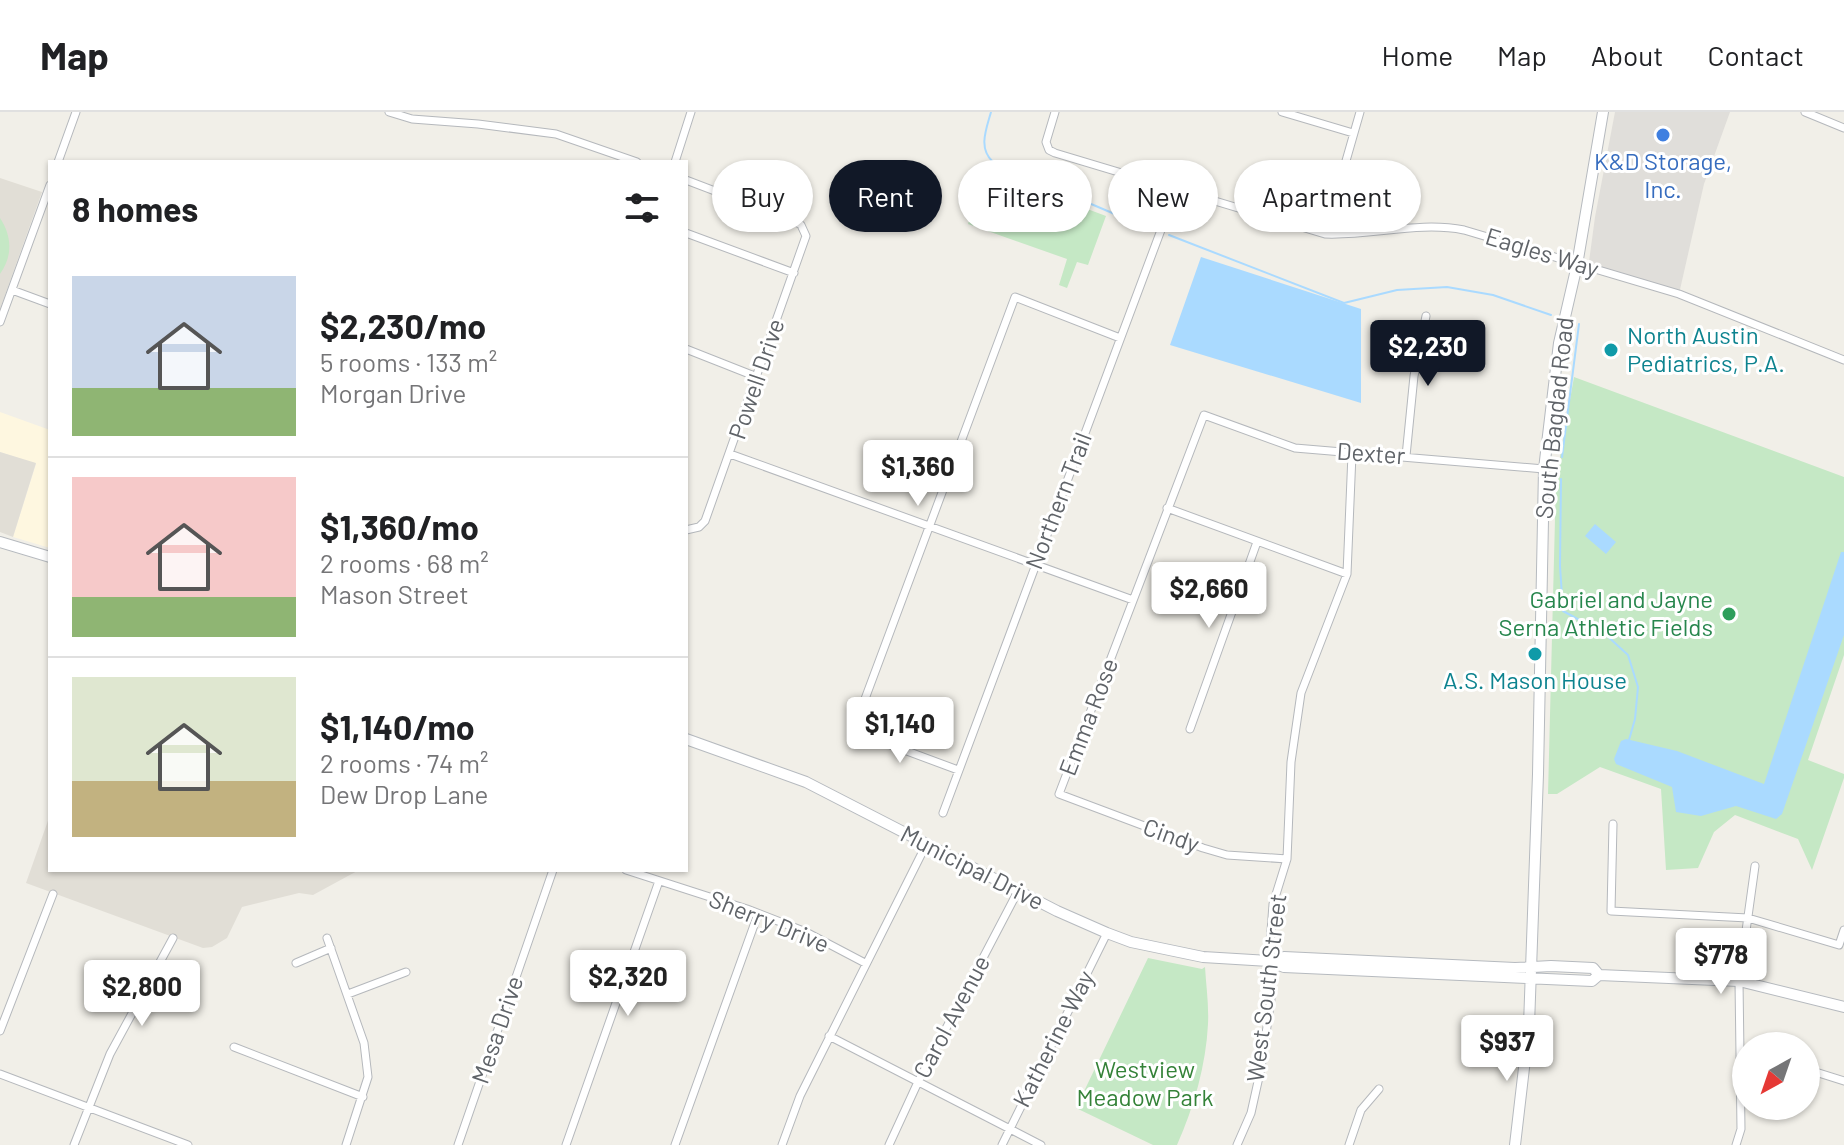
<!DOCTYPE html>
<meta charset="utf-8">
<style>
body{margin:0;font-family:Barlow,sans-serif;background:#f2f2f2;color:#202124;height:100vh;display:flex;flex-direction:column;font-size:30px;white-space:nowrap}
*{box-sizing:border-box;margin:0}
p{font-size:26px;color:#757577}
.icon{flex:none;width:44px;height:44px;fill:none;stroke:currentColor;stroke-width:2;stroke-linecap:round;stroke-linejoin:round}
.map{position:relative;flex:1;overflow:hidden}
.panel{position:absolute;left:48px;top:48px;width:640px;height:712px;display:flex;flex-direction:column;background:#fff;border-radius:0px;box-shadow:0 2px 6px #0004}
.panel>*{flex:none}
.banner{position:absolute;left:712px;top:48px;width:760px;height:72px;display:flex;gap:16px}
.needle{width:52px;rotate:220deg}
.fabs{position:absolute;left:1732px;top:920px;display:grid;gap:16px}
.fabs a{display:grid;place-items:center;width:88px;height:88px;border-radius:50%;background:#fff;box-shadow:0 2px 6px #0004;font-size:40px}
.price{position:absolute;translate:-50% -68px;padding:0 18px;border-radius:8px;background:#fff;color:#222;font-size:26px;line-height:52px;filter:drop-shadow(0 2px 4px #0008)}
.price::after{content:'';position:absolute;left:50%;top:48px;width:24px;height:18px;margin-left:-12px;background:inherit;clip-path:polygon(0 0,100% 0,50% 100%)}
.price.active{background:#111827;color:#fff}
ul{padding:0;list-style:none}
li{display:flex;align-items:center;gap:24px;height:200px;padding:0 24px}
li+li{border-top:2px solid #e0e0e0}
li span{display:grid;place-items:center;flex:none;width:224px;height:160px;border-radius:0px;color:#555}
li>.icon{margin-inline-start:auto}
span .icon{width:96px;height:96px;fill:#fffc;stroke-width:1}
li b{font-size:34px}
h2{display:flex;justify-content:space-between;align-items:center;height:96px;padding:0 24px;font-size:34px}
.tag{padding:0 28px;border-radius:36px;background:#fff;box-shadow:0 2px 6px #0004;font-size:28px;line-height:72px}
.tag.active{background:#111827;color:#fff}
header{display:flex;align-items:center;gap:48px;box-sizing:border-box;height:112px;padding:0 40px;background:#fff;border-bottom:2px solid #e0e0e0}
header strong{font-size:38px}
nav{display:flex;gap:44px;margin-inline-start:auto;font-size:28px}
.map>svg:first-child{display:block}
</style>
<header>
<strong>Map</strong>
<nav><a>Home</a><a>Map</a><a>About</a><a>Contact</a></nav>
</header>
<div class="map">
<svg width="1844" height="1033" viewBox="0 0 1844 1033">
<rect width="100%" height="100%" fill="#f1efe8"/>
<path fill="#fef7e0" d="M0,300L50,318V436L13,425L36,352L0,340Z"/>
<path fill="#e0deda" d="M1615,0H1730L1704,72L1679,182L1588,157L1595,105Z"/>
<path fill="#e1ded6" d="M0,66L42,80L0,197Z
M0,340L36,351L13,425L0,420Z
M50,703V758H359L313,783L299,781L242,795L227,826L212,835L203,836L26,771Z"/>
<path fill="#c5e8c5" d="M986,59L1106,104L1088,153L1077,150L1067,176L1059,173L1067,147L968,112Z
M0,106C12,124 13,144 0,162Z
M1574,265L1844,365V543L1808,648L1844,662V666L1812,758L1798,727L1735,703L1714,720L1698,756L1666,758L1661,677L1600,655L1557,682H1548L1556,368Z
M1148,846L1202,857L1205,855C1206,873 1209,893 1208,912C1206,953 1194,995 1177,1033H1153L1076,996Z"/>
<path fill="#aadaff" d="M1201,145L1361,197V291L1170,233Z
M1595,412L1616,430L1606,442L1585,424Z
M1841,440H1844V523L1782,702L1776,707L1736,694L1701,704L1676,700L1672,675L1616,652L1614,647L1621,629L1626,627L1677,639L1764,672Z"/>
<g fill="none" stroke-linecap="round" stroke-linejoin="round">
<path stroke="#aadaff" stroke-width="2" d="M991,0C986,18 978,36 993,50L1152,118
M1169,123L1344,191L1397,178L1447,175L1493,183L1551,203
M1562,345L1579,212
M1561,367L1560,454L1563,499L1605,522L1628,543L1638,575L1635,607L1629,628"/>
<defs>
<path id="street" d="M389,0L412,7L478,12L556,22L637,50
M1055,0L1046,30L1049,38L1055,41L1325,122C1372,124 1418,109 1464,118L1679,182L1844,248
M1282,0L1353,21
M1805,0L1844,16
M58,50L76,0
M675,50L691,0
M686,68L796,110L801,113L806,124L705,409L699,415L686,418
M686,121L794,161
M1325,122L1360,0
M12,178L50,192
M0,210L50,73
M686,237L757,265
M730,342L1133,488
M1406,344L1414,264L1426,204
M1167,396L1347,462
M1190,617L1257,430
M958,658L853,619L1015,185L1120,226
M943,701L1176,78
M1613,712L1611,799L1748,806L1839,833L1844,818
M1287,747L1227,743L1203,736L1059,682L1204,303L1295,336L1544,357
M626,758L747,797L806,820L865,851
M327,826L364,931L368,965L346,1033
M296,851L331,836
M348,882L406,860
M0,919L53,782
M829,924L1041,1033
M234,935L363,985
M1806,957L1844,969
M0,962L188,1033
M74,1033L110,942L173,826
M458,1033L553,758
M566,1033L659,769
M675,1033L758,802
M782,1033L800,984L926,733
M889,1033L918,970L1018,779
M1002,1033L1107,821
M1237,1033L1251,1001L1261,956L1271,887L1268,860L1273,792L1287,747L1291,650L1301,581L1347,462L1352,342
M1349,1033L1361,998L1379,977
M1736,1033L1741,1017L1739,869L1755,754"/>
<path id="secondary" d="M0,430L50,445
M686,627L806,670L1057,799L1107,821L1131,830L1203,845L1269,849L1284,845L1515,856L1551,854L1593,856L1599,863
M1269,849L1284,855L1592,869L1599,863L1739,869L1844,895
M1515,1033L1529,913L1538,662L1544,357L1559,231L1577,153L1603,0"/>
</defs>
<use href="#street" stroke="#b5b8bc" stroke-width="9"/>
<use href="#secondary" stroke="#b6babf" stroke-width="12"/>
<use href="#street" stroke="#fff" stroke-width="7"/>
<use href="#secondary" stroke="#fff" stroke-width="10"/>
</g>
<circle fill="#3f7fe0" stroke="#fff" stroke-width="3" cx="1663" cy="23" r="8"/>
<g fill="#0f9aa8" stroke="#fff" stroke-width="3">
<circle cx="1611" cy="238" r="8"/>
<circle cx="1535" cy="542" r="8"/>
</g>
<circle fill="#2e9e5b" stroke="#fff" stroke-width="3" cx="1729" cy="502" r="8"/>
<g text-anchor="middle" stroke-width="6" stroke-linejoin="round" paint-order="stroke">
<g font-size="24" fill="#366cbe" stroke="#fff">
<text x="1663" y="58">K&amp;D Storage,<tspan x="1663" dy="28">Inc.</tspan></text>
</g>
<g font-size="24" fill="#5f6368" stroke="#fff">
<text transform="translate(1542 141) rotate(17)" y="8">Eagles Way</text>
<text transform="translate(757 267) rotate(-71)" y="8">Powell Drive</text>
<text transform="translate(1555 306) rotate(-84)" y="8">South Bagdad Road</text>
<text transform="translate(1371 342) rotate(4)" y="8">Dexter</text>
<text transform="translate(1059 389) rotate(-69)" y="8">Northern Trail</text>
<text transform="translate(1089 605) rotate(-69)" y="8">Emma Rose</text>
<text transform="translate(1171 724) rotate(20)" y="8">Cindy</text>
<text transform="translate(972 756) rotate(27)" y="8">Municipal Drive</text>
<text transform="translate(769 810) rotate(22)" y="8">Sherry Drive</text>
<text transform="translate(1267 876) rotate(-83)" y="8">West South Street</text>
<text transform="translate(952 905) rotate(-62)" y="8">Carol Avenue</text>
<text transform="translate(498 918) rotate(-71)" y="8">Mesa Drive</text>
<text transform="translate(1054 927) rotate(-63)" y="8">Katherine Way</text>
</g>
<g font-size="24" fill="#0d838f" stroke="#fff" text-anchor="start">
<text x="1627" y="232">North Austin<tspan x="1627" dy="28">Pediatrics, P.A.</tspan></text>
<text x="1535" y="577" text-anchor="middle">A.S. Mason House</text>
</g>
<g font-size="24" fill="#27864d" stroke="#fff" text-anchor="end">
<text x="1713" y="496">Gabriel and Jayne<tspan x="1713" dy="28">Serna Athletic Fields</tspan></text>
</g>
<g font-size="24" fill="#348238" stroke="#fff">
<text x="1145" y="966">Westview<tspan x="1145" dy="28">Meadow Park</tspan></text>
</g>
</g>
</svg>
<div class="fabs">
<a><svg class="needle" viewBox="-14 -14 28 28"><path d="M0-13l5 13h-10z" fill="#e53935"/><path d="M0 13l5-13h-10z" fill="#757577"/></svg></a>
</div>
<b class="price active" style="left:1428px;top:276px">$2,230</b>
<b class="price" style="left:918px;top:396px">$1,360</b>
<b class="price" style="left:1209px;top:518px">$2,660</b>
<b class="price" style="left:900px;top:653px">$1,140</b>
<b class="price" style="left:1721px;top:884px">$778</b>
<b class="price" style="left:628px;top:906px">$2,320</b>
<b class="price" style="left:142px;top:916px">$2,800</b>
<b class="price" style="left:1507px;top:971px">$937</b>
<div class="banner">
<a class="tag">Buy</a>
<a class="tag active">Rent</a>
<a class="tag">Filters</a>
<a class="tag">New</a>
<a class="tag">Apartment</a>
</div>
<section class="panel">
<h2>8 homes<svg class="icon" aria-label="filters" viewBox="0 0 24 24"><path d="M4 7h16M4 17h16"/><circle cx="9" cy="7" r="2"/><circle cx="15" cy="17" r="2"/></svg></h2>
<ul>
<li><span style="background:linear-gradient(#c9d6e8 70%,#8fb573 0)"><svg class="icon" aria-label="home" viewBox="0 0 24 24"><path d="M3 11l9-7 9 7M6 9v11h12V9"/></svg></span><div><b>$2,230/mo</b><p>5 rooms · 133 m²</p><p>Morgan Drive</p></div></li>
<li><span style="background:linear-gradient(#f6c9c9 75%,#8fb573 0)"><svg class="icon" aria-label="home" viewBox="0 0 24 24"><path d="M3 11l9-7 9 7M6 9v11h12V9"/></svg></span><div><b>$1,360/mo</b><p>2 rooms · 68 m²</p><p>Mason Street</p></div></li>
<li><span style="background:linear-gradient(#dfe7d0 65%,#c2b280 0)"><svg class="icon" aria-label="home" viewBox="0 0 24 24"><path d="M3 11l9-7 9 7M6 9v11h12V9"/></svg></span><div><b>$1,140/mo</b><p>2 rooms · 74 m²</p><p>Dew Drop Lane</p></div></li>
</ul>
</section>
</div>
